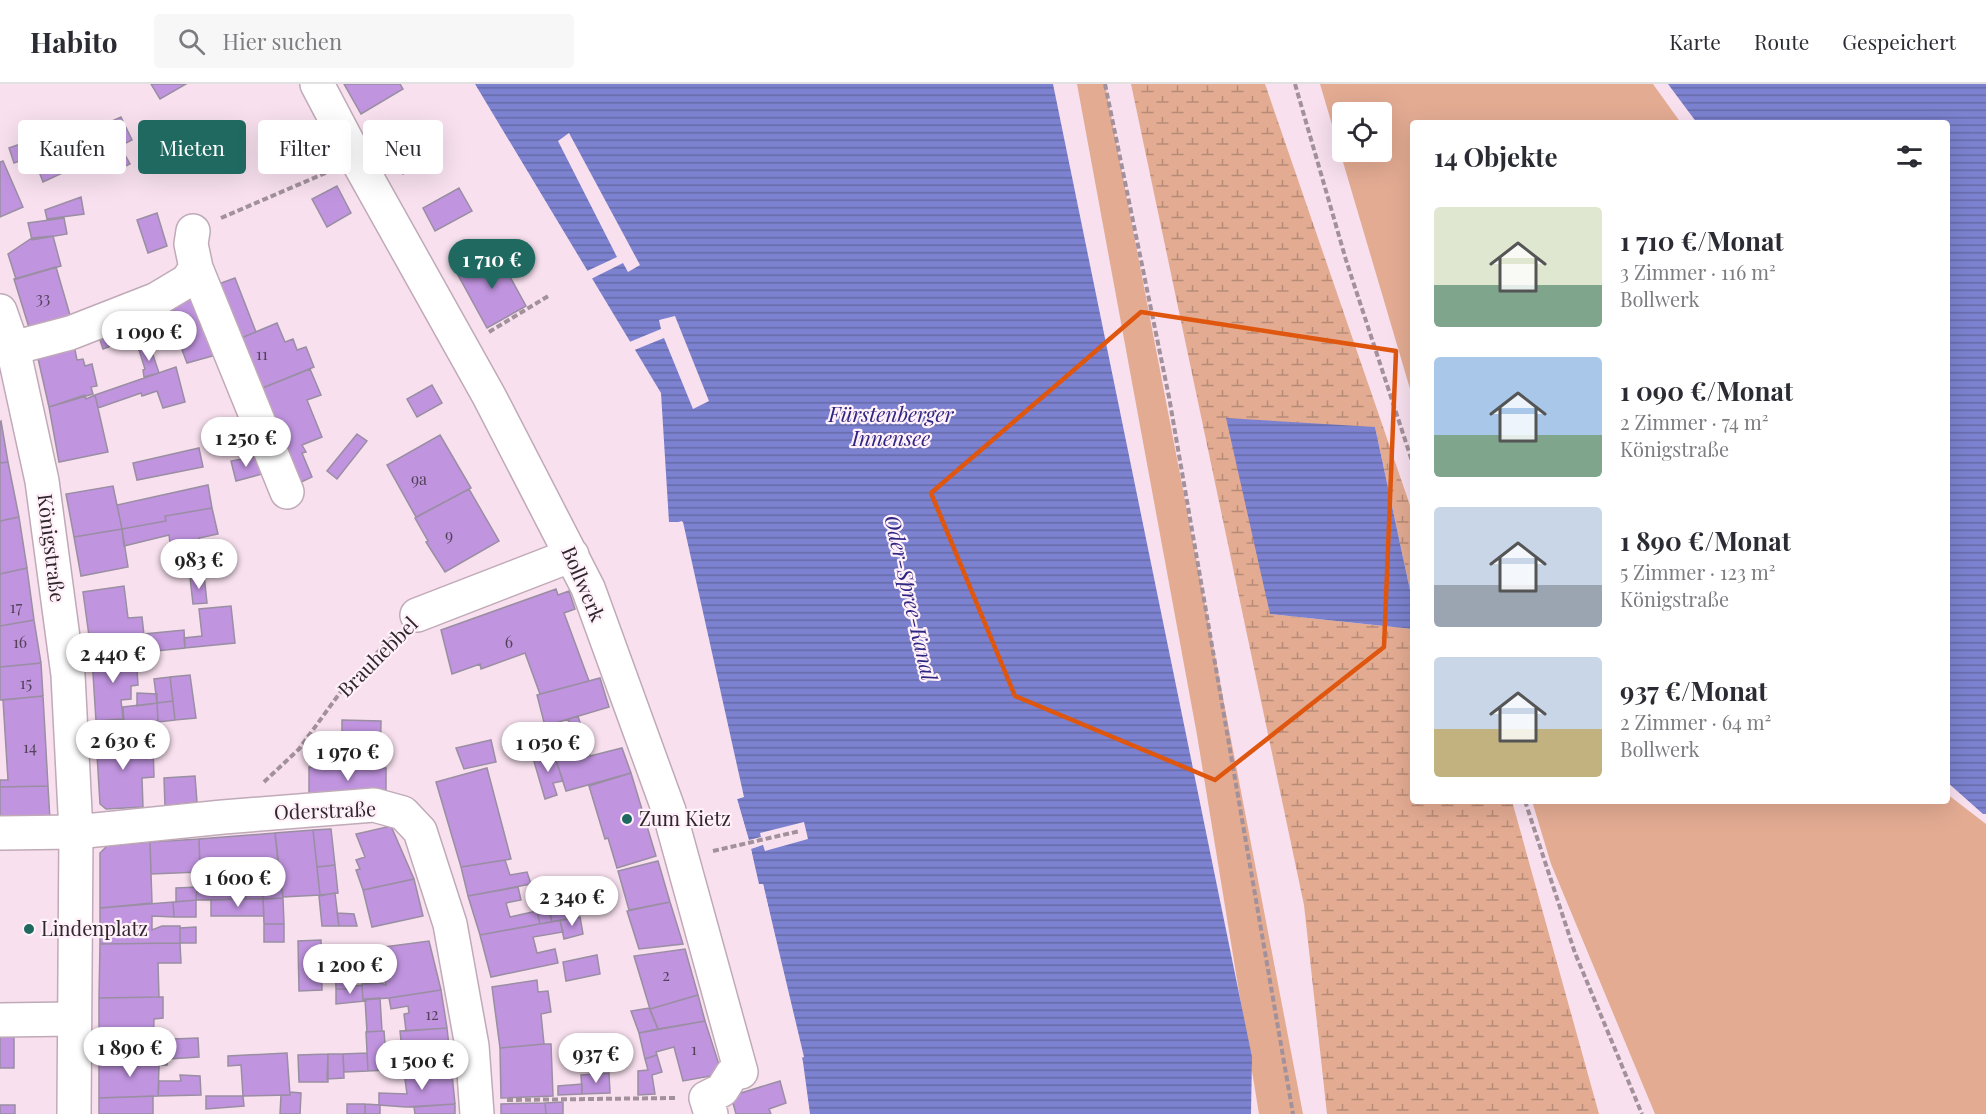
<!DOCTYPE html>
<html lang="de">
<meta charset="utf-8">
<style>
body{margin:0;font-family:"Playfair Display",serif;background:#f7f7f7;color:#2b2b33;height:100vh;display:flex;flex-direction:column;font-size:22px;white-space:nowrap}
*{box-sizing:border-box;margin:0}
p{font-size:20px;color:#7c7c81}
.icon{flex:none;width:33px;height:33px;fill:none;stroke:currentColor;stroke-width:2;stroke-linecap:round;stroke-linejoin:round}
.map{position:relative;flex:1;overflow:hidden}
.drawer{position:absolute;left:1410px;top:36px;width:540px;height:684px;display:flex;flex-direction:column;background:#fff;border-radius:6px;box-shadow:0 6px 24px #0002}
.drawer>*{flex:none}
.banner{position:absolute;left:18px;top:36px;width:570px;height:54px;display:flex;gap:12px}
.fabs{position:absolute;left:1332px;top:18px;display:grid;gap:12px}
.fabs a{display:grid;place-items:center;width:60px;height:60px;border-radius:6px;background:#fff;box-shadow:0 6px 24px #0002;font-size:30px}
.price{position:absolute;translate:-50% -51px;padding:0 14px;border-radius:21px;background:#fff;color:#222;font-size:20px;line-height:39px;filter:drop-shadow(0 2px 3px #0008)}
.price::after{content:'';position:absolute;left:50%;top:36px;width:18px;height:14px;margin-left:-9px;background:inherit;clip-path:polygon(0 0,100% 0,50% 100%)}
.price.on{background:#206961;color:#fff}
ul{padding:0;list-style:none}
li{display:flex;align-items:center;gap:18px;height:150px;padding:0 24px}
li span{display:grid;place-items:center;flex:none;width:168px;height:120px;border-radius:6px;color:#555}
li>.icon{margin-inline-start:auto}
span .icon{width:72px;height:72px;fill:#fffc;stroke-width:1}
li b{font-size:26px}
h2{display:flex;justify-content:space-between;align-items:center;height:72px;padding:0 24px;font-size:26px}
.tag{padding:0 21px;border-radius:6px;background:#fff;box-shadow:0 6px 24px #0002;font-size:21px;line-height:54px}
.tag.on{background:#206961;color:#fff}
header{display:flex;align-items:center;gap:36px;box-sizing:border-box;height:84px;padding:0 30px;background:#fff;border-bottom:2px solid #e1e1e2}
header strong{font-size:28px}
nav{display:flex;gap:33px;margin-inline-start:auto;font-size:21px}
.search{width:420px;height:54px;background:#f7f7f7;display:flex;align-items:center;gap:15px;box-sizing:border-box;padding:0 21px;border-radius:6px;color:#7c7c81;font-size:22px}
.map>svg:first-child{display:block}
</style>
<header>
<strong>Habito</strong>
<div class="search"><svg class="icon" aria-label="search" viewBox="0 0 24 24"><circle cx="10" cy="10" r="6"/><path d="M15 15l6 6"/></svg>Hier suchen</div>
<nav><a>Karte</a><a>Route</a><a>Gespeichert</a></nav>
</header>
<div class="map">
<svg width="1986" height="1030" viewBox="0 0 1986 1030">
<defs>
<pattern id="wetland-marsh" width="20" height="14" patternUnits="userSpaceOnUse" patternTransform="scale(1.5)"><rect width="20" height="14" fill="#e3ab92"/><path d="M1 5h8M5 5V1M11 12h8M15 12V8" fill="none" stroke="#b88b77"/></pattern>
<pattern id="water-rules" width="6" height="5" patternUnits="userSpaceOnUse" patternTransform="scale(1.5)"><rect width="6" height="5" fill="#7c82cf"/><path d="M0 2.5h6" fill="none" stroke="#666aa8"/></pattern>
</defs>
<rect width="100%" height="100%" fill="#f8e0ee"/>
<path fill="#e3ab92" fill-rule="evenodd" d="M1077,0H1105L1303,1030H1259L1197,651Z
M1320,0H1653L1681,39H1413V315ZM1342,28H1382V68H1342Z
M1947,710L1986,740V1030H1655L1551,780L1532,717H1947Z"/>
<path fill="url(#wetland-marsh)" d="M1131,0H1265L1413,430V520L1375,343L1270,530L1413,545V717H1512L1599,1030H1327L1304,821Z"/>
<path fill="url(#water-rules)" d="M475,0H1053L1252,973L1251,1030H810L803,978L763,800H759L751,765L737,715L744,713L683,438H669L661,309Z
M1668,0H1986V730H1983L1947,698V39H1697Z
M1226,334L1375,343L1413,520V545L1270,530Z"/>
<path fill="#f8e0ee" d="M569,49L640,181L628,188L623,179L589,196L585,188L617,173L558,57Z
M675,232L709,317L693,325L664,254L632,267L627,259L661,245L659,236Z
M682,437L743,713L737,715L749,756L761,753L760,749L804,738L808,755L765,767L763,761L751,765L758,801L763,800L804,973L799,975L761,803L756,801L749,766L734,715L735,712L740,711L681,441H667Z"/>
<path fill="#c094df" stroke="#998ea2" stroke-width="1.5" d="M151,0H186L160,15Z
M344,0H400L403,5L361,30Z
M121,33L132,56L120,62L130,80L111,89L102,71L67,87L56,62Z
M61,45L66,58L33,72L29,57Z
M425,46L439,70L403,90L390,67Z
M29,57L33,72L14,79L9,64Z
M56,62L67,87L43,98L33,72Z
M3,77L23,123L0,133V78Z
M337,102L351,129L327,143L312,115Z
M459,104L472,127L435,147L423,124Z
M81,113L84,130L47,135L45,126Z
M157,129L167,162L148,169L137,136Z
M64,134L67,150L32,156L28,139Z
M53,152L61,182L16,195L8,170L32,154Z
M497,169L526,222L487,244L458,191Z
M56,183L72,238L31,250L14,195Z
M235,194L256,248L234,257L213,202Z
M193,210L216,271L187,279L178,255L151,265L139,231Z
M139,231L145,249L103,265L97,247Z
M277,239L285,258L293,255L297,266L306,263L314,283L255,307L234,257Z
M74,261L77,276L83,275L85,282L92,280L97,302L91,303L93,310L49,323L37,270Z
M150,262L159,289L144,293L143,286L145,285L139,266Z
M176,283L185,318L163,324L157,307L142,312L141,309L98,324L95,311Z
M310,285L321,311L307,316L322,353L302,361L306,368L302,369L312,393L295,401L255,307Z
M432,301L442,319L417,333L407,315Z
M85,311L86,315L95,311L108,368L59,378L49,323Z
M1,337L8,378L0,379V338Z
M357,350L367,357L337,395L327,387Z
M440,351L471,404L416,433L387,381Z
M199,364L203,383L137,396L133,379Z
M257,372L262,390L236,397L231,377Z
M8,378L19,433L0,437V379Z
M208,401L212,424L165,432L166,437L122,445L117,421Z
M113,402L122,445L74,453L66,410Z
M469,405L499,457L445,488L426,458L428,457L415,434Z
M212,424L218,450L199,454L201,463L183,466L181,457L170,459L169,451L124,462L122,445L166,437L165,432Z
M19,433L27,484L0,490V437Z
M122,445L128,483L81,492L74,453Z
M27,484L34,536L0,542V490Z
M204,491L207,519L193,520L190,493Z
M124,502L128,534L142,533L146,569L92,574L83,508Z
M556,505L558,511L569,507L575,525L564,529L589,597L540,610L525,569L481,585L480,580L452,590L441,546Z
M231,522L235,559L185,564L184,554L202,552L199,525Z
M34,536L41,579L0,583V542Z
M184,546L185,564L146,568L144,550Z
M136,570L138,601L131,602V615L121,616L123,635L96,637L92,574Z
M41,579L43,612L0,616V583Z
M190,591L196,634L175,636L170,593Z
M170,593L173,617L157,619L154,595Z
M600,594L609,623L545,642L537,611Z
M137,609L157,610V619L137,622Z
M43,612L48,702L0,703V696H8L3,616Z
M173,617L175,636L158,638L157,619Z
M157,619L158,637L124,639L123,623Z
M578,632L590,672L578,675L575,661L571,662L566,643L571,642L568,635Z
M342,636L381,637L380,684L342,683Z
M140,651V663L153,662L154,693L142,694L143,723L106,725L100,720L96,654Z
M342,656V683H329L330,657Z
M491,656L496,678L464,685L456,664Z
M575,661L578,675L622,664L631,689L566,707L553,667Z
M553,667L563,697L553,699L557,711L545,715L533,674Z
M309,683L386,684V714L309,713Z
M487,684L511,775L461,783L436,698Z
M631,689L656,772L617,784L608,754L605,755L589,702Z
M195,692L197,718L165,722L164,694Z
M48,702L50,736L0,738V703Z
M391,742L414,795L363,806L356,786L360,785L356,776L365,773L356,750Z
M331,745L335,781L317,783L313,746Z
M313,746L320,811L283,813L275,749Z
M275,749L279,790L254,792L253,780L241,781V776L200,780L199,755Z
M199,755L200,788L151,790L150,758Z
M150,758L152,819L100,824V769L107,762Z
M505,776L510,791L527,788L531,800L468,812L461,783Z
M658,777L670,818L629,826L618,787Z
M335,781L338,809L320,811L317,783Z
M560,794L569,831L575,830L576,834L552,838L542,798Z
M414,795L423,832L372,843L363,806Z
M281,800L283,814L263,815V801Z
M263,801V815H246V802Z
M246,802V815L196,816L197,803Z
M197,803L196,816L176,818V804Z
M518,803L521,816L506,819L510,833L537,827L540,840L480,851L468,812Z
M335,809L339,842H322L319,812Z
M283,814L284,840H264L263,815Z
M246,815H263L264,832H211V816Z
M196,816V833H174L173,818Z
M173,818L174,833L152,832V846L162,842H180V859L100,860V824Z
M670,818L683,860L639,865L627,827Z
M549,825L552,838L540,840L537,827Z
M337,829L354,830L357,842H339Z
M580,833L583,850L564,855L560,836Z
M560,836L563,848L533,853L537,869L555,865L558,879L491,893L480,851Z
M264,840H284V858H264Z
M196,843V859H180V844Z
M321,856L322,906L299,907L298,857Z
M429,857L441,906L389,914L363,916L362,900L381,899L386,901L377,864Z
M180,859L181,879H158L159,913L99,914L100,860Z
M685,865L698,911L650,925L634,872Z
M363,866V882L352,883V867Z
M352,867V905H336L335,869Z
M597,871L600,890L566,897L563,878Z
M537,896L538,908L548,907L551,928L541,930L544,960L500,964L492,903Z
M362,901L363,916L365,917L336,920V905H352V902Z
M441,906L447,944L406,947L404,930L409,929L408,922L391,925L389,914Z
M698,911L705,937L658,945L650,925Z
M159,913H163V934L154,935L153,962L157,965H167L168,975L99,978V914Z
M380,914L382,947L367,948L365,915Z
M649,924L658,945L639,949L631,927Z
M705,937L722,990L683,997L674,963L656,968L657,971L645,975L639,949Z
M447,944L452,990L428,992L427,985L404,988L405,993L395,994L393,977L403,976L400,947Z
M382,947H384L387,986L368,987L366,948Z
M0,953H14V984H0Z
M198,954L199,973L168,975L167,958L172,955Z
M544,960H551L553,1012L501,1014L500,964Z
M287,969L290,1011L243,1012L241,981L228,982V972Z
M367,969L368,987L344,988L343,970Z
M328,970V998H299L298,971Z
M328,970H343L344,994L327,995Z
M657,971L662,988L652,991L655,1010L638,1011V987L648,986L645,975Z
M168,975L167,981H159L158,1012L99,1014V978Z
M427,985L428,992L452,990L455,1020L406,1023L379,1021V1009L407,1010L404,988Z
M609,989L610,1009L582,1010L581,991Z
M180,991L200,992L201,1011L158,1012L159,997H181Z
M780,997L786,1019L769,1025L771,1030H736L731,1012Z
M582,1000V1010L558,1011V1002Z
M290,1008L301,1009L300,1030H280L281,1011H290Z
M153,1012V1030H99V1014Z
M206,1012H243L244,1022L206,1025Z
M563,1018V1030H546L545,1019Z
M545,1019L546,1030H501V1020Z
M347,1020H365V1030H347Z
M365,1020L380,1021V1030H365Z
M455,1020V1030H415L414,1023Z
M0,1021H15V1030H0Z"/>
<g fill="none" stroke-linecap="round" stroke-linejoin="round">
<defs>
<path id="minor" d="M317,0L357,76L489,312L588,504L669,727L741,988L732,990L722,1006L706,1014L711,1030
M196,184L287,408
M0,227L13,264L42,397L68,591L76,748L74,1030
M13,264L70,249L157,215L187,197L196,184L191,160L193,147
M417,531L572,471
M0,749L76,748L223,733L374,721L403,729L420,747L450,840L472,962L477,1030
M0,936L74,935"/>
</defs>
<use href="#minor" stroke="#c0aab7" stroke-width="36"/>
<path stroke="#a2919b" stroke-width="4" stroke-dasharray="6 3" stroke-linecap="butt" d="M1105,0L1169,313L1293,1030
M1295,0L1346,176L1413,380
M221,134L330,87
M489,248L550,211
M264,698L299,665L342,606L394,551
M1525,717L1575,869L1642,1030
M713,767L800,747
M507,1016L676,1014"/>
<use href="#minor" stroke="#fff" stroke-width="33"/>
</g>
<path fill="none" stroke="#df560e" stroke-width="4.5" stroke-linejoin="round" d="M1141,228L1396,267L1384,563L1215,696L1015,612L931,409Z"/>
<g fill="#206961" stroke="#fff0f9" stroke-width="2">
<circle cx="627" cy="735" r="6"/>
<circle cx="29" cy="845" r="6"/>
</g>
<g text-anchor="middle" stroke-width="4.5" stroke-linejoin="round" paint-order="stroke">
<g font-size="16" fill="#534259">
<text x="43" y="220">33</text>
<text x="262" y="276">11</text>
<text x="419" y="401">9a</text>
<text x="449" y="457">9</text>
<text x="16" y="529">17</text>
<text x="20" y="564">16</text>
<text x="509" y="564">6</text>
<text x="26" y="605">15</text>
<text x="30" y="669">14</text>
<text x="666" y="897">2</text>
<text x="432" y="936">12</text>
<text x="694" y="971">1</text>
</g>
<g font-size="20" fill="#2f272c" stroke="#fff0f9">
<text transform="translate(51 464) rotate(83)" y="7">Königstraße</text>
<text transform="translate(583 500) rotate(67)" y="7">Bollwerk</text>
<text transform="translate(378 573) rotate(-45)" y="7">Brauhebbel</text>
<text transform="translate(325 727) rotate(-2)" y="7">Oderstraße</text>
</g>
<g font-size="20" fill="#2f272c" stroke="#fff0f9" text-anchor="start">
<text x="639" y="742">Zum Kietz</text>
<text x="41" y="852">Lindenplatz</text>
</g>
<g font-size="21" font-style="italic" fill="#2e2782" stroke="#fff0f9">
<text x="891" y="338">Fürstenberger<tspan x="891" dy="24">Innensee</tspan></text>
<text transform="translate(910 514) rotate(77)" y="7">Oder-Spree-Kanal</text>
</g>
</g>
</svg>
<div class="fabs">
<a><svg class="icon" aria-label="locate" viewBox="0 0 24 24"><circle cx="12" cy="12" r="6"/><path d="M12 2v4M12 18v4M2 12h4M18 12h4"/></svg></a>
</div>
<b class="price on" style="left:492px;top:206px">1 710 €</b>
<b class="price" style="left:149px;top:278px">1 090 €</b>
<b class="price" style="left:246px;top:384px">1 250 €</b>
<b class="price" style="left:199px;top:506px">983 €</b>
<b class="price" style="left:113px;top:600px">2 440 €</b>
<b class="price" style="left:123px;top:687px">2 630 €</b>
<b class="price" style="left:548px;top:689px">1 050 €</b>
<b class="price" style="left:348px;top:698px">1 970 €</b>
<b class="price" style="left:238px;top:824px">1 600 €</b>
<b class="price" style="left:572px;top:843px">2 340 €</b>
<b class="price" style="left:350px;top:911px">1 200 €</b>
<b class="price" style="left:130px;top:994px">1 890 €</b>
<b class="price" style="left:596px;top:1000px">937 €</b>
<b class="price" style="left:422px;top:1007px">1 500 €</b>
<div class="banner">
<a class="tag">Kaufen</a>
<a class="tag on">Mieten</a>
<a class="tag">Filter</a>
<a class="tag">Neu</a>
</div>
<section class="drawer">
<h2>14 Objekte<svg class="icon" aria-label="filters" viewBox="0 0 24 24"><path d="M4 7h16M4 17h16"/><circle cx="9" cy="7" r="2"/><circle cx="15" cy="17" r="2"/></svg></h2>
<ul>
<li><span style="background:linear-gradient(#dfe7d0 65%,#7fa58c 0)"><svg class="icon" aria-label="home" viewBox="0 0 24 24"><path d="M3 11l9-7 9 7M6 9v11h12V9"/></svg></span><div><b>1 710 €/Monat</b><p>3 Zimmer · 116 m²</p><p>Bollwerk</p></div></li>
<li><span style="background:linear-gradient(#a9c7e8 65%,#7fa58c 0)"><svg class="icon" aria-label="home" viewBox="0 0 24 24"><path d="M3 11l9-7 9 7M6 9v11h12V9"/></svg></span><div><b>1 090 €/Monat</b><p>2 Zimmer · 74 m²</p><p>Königstraße</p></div></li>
<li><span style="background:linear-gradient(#c9d6e8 65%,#9aa5b1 0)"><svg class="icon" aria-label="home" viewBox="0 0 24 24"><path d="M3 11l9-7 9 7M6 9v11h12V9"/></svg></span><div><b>1 890 €/Monat</b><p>5 Zimmer · 123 m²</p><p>Königstraße</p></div></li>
<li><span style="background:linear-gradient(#c9d6e8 60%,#c2b280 0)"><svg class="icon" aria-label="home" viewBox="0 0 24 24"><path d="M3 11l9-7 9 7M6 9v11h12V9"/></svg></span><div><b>937 €/Monat</b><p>2 Zimmer · 64 m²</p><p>Bollwerk</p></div></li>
</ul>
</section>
</div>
